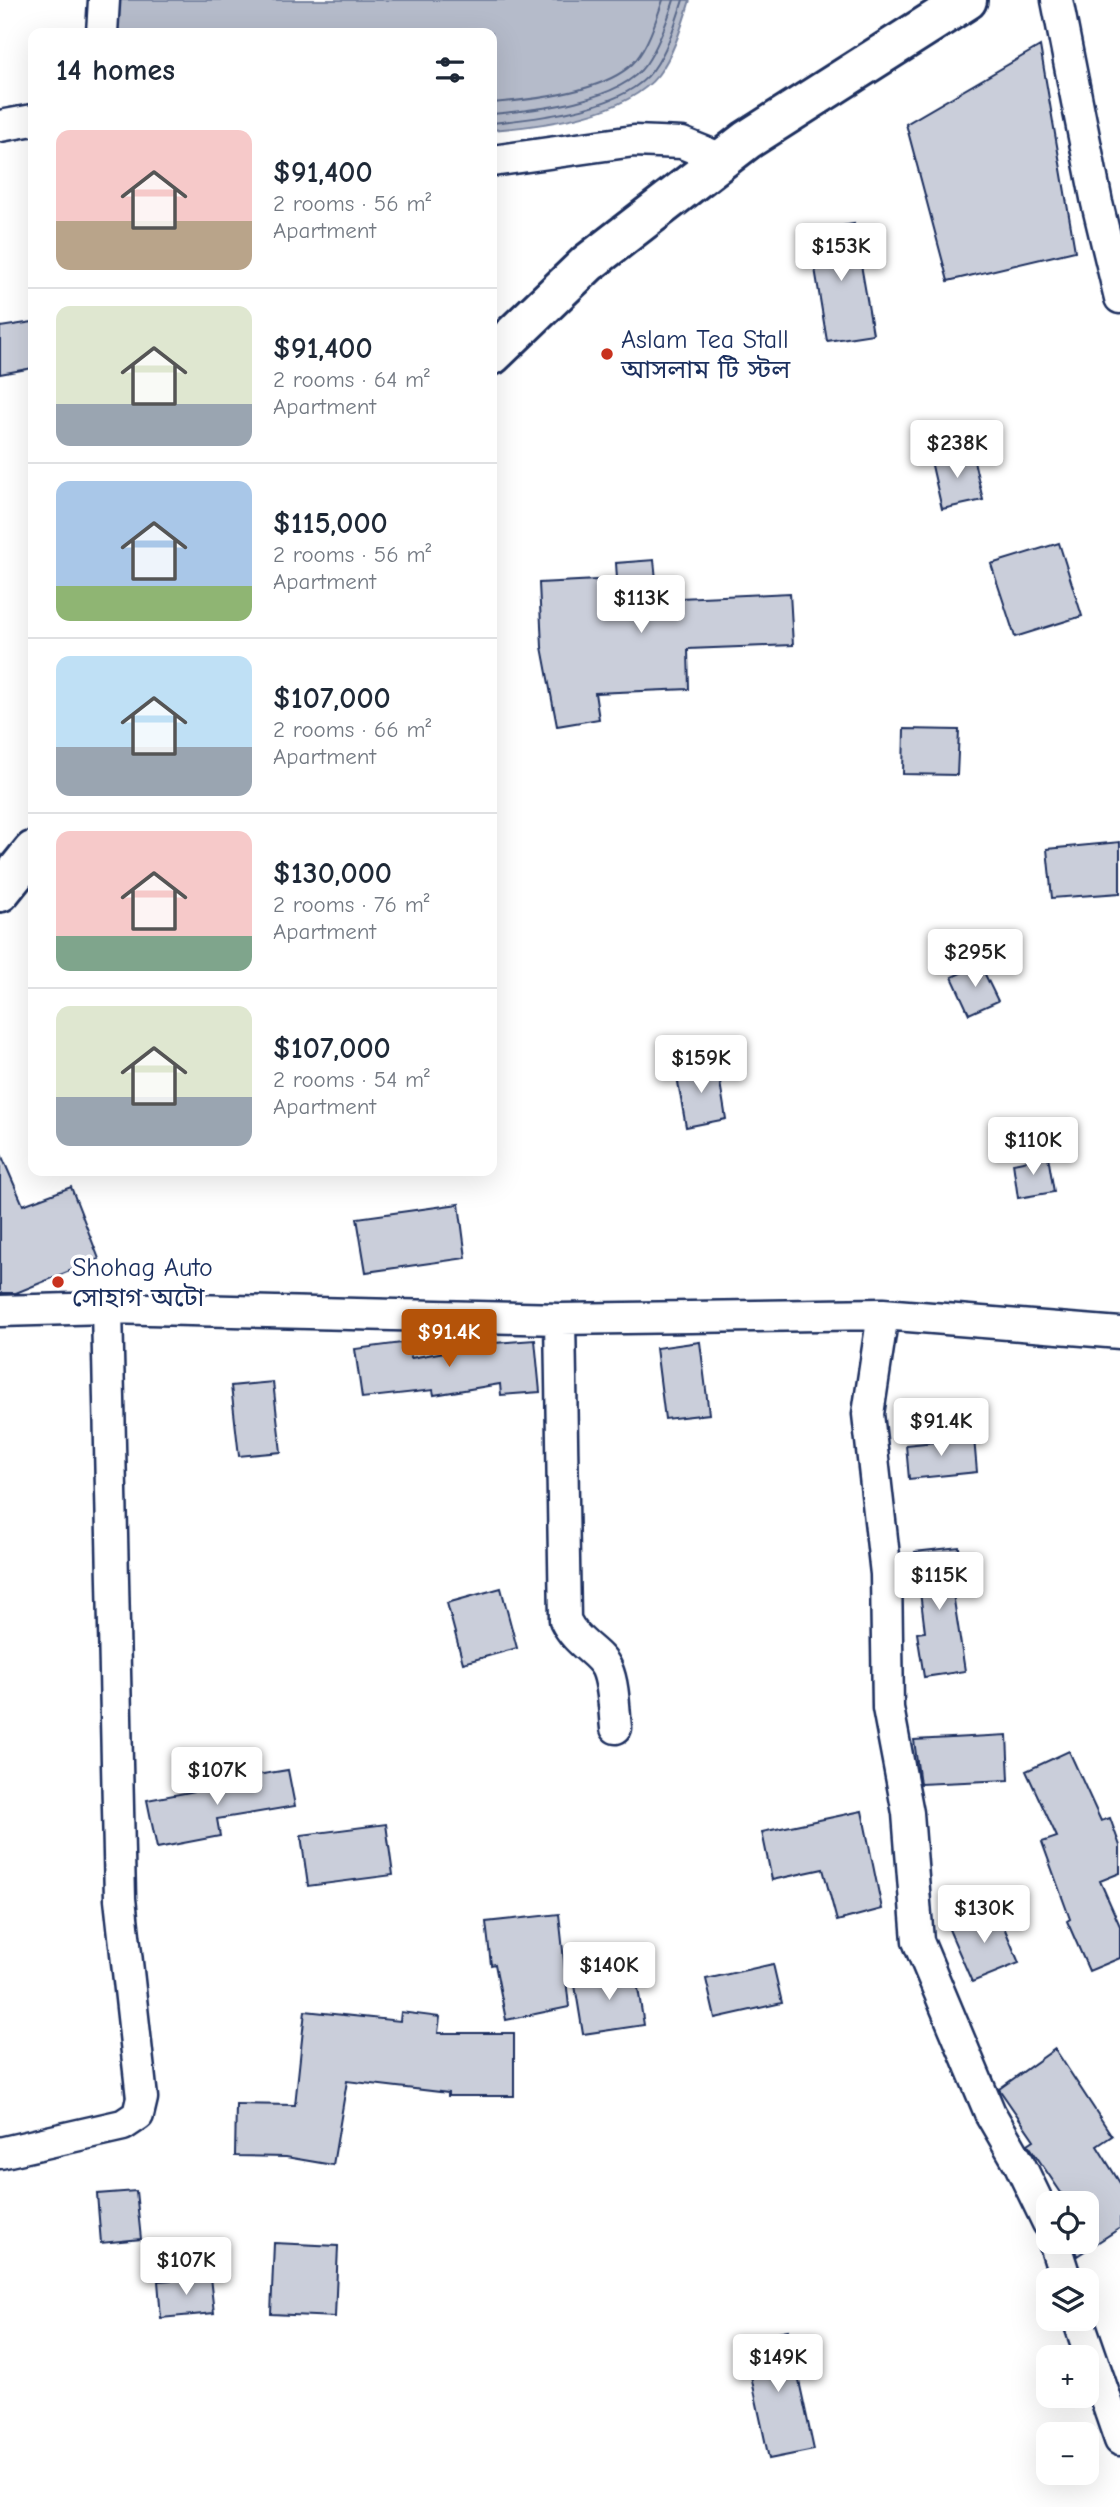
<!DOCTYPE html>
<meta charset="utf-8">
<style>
body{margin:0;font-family:"Comic Neue","Noto Sans Bengali",sans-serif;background:#f2f2f3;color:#1f2937;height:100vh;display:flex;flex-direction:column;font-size:26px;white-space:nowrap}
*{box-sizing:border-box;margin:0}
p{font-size:23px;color:#747a83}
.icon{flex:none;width:38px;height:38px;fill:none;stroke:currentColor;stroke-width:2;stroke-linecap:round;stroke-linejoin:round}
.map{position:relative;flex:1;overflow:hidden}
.side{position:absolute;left:28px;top:28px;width:469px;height:1148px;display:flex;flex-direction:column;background:#fff;border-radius:14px;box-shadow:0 7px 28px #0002}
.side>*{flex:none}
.fabs{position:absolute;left:1036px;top:2191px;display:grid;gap:14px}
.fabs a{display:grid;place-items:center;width:63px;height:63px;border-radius:14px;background:#fff;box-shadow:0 7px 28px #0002;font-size:35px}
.price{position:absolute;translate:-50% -60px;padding:0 16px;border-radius:7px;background:#fff;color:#222;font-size:23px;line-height:46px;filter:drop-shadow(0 2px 4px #0008)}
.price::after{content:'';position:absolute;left:50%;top:42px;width:21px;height:16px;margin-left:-10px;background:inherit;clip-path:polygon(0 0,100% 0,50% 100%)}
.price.selected{background:#b45309;color:#fff}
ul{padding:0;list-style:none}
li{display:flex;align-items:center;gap:21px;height:175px;padding:0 28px}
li+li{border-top:2px solid #e0e1e3}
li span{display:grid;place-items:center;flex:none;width:196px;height:140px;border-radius:14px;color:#555}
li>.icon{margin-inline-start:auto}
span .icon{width:84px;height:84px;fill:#fffc;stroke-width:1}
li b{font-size:30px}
h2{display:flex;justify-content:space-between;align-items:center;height:84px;padding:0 28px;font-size:30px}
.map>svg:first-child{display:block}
</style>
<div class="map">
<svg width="1120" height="2507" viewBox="0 0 1120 2507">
<rect width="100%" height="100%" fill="#fff"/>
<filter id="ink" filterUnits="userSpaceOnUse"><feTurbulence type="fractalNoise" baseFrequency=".0143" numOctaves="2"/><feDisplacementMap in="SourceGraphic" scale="14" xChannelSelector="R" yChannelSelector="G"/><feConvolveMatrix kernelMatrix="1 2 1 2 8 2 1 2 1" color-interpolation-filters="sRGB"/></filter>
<g filter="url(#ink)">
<path fill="#b5bbca" stroke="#77839f" stroke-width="2" d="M113,0H690C682,25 674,54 658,75C626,116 541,126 492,130V33H112Z"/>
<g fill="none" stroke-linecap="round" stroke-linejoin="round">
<path stroke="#596789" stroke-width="2" d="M492,103C532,100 609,92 636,60C649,44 656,20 663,0
M492,114C535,110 620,102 646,64C659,45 667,22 674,0
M492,123C538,118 624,110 653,70C668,49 675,24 683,0"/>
</g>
<path fill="#caceda" stroke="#1b2f5e" stroke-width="2" d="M1040,46L1075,251L948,281L906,124Z
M854,224L873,334L827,341L809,232Z
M33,322V368L0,374V327Z
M972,452L983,500L942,509L931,461Z
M1059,543L1082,616L1015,637L991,564Z
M654,560L658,599L790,593L793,645L688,649L689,689L595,693L599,719L557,726L542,647L539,583L617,579L616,563Z
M904,729L959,730L957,775L903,774Z
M1120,842V893L1052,898L1047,849Z
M980,964L998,1001L969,1014L952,977Z
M717,1064L726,1119L686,1127L676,1071Z
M0,1152L23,1205L71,1187L99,1259L16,1293H0Z
M1048,1156L1054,1192L1018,1198L1013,1163Z
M459,1204L466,1258L366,1272L357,1218Z
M535,1340L540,1392L501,1395L500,1384L434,1395L433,1390L362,1398L355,1349L409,1342L411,1358L494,1343Z
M700,1342L709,1414L665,1419L656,1348Z
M273,1382L281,1452L239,1456L231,1386Z
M974,1438L977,1472L909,1479L906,1445Z
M959,1547L962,1580L951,1581L965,1671L924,1677L917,1633L925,1632L915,1552Z
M501,1588L517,1648L463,1663L447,1603Z
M1007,1735L1009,1780L920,1784L914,1740Z
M1069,1751L1101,1821L1110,1818L1120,1846V1873L1100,1881L1120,1926V1958L1089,1971L1067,1921L1070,1919L1042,1842L1057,1837L1026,1771Z
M288,1770L295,1806L217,1819L220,1836L157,1848L147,1800L233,1784L232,1779Z
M862,1811L882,1909L837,1921L823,1869L772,1880L762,1832Z
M386,1824L393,1875L308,1886L301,1835Z
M996,1908L1019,1963L972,1982L948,1927Z
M559,1914L569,2007L506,2020L495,1964L491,1965L486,1922Z
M773,1964L782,2003L715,2018L706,1979Z
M635,1970L644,2025L583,2034L574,1979Z
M305,2011L400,2021L401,2012L440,2017L438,2033H514V2096H448V2093L347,2081L333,2165L286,2157L235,2156L236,2104L295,2105Z
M1055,2049L1112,2136L1097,2146L1120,2183V2228L1077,2256L1072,2242H1087V2203H1068L1028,2144L1034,2140L999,2089Z
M136,2191L141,2239L101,2243L97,2194Z
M274,2243L338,2246L335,2317L271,2314Z
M210,2277L214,2313L161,2318L158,2281Z
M788,2330L814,2450L769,2459L743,2339Z"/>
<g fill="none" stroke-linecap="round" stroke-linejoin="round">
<defs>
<path id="minor" d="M1057,0L1097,203L1120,298
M102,33L104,0
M0,126L33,120
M492,161L634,141L682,143L722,159
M0,1311L107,1308L560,1319L883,1314L1120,1333
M883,1314L868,1414L886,1574L888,1708L908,1813L918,1941L990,2113L1019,2163L1048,2223
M560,1319L565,1620C577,1645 600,1652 607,1669C614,1685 614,1710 616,1728
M0,2153L123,2125L138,2115L142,2098L120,1899L107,1308
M1054,2242L1066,2280
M1078,2319L1120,2440"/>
<path id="trunk" d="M492,355L588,263L747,140L967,0
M0,892L33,851"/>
</defs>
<use href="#minor" stroke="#1b2f5e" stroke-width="35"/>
<use href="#trunk" stroke="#1b2f5e" stroke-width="44"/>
<use href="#minor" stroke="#fff" stroke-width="30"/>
<use href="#trunk" stroke="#fff" stroke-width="38"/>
</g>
</g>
<g fill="#c8321e" stroke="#fff" stroke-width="2.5">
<circle cx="607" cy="354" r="7"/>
<circle cx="58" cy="1282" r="7"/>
</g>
<g text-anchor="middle" stroke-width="7" stroke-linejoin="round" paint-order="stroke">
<g font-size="26" fill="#1b2f5e" stroke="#fff" text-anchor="start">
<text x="621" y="348">Aslam Tea Stall<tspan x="621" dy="30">আসলাম টি স্টল</tspan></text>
<text x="72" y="1276">Shohag Auto<tspan x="72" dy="30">সোহাগ অটো</tspan></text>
</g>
</g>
</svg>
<div class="fabs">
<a><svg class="icon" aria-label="locate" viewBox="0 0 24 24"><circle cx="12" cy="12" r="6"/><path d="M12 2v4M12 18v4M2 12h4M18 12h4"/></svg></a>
<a><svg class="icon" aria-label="layers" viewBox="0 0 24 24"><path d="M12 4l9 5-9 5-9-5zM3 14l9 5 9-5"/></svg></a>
<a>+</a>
<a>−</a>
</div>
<b class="price" style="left:841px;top:283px">$153K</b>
<b class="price" style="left:957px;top:480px">$238K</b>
<b class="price" style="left:641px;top:635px">$113K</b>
<b class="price" style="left:975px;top:989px">$295K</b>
<b class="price" style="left:701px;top:1095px">$159K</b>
<b class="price" style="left:1033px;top:1177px">$110K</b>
<b class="price selected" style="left:449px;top:1369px">$91.4K</b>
<b class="price" style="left:941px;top:1458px">$91.4K</b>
<b class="price" style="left:939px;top:1612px">$115K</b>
<b class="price" style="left:217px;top:1807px">$107K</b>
<b class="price" style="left:984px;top:1945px">$130K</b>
<b class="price" style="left:609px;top:2002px">$140K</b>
<b class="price" style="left:186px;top:2297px">$107K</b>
<b class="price" style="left:778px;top:2394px">$149K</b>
<section class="side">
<h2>14 homes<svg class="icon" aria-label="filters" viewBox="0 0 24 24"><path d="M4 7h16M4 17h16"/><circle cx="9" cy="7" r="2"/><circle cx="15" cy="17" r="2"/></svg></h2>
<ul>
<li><span style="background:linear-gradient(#f6c9c9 65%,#b9a48a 0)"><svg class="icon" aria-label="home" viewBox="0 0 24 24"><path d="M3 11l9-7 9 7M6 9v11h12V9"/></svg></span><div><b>$91,400</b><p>2 rooms · 56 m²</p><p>Apartment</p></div></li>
<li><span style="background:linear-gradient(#dfe7d0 70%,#9aa5b1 0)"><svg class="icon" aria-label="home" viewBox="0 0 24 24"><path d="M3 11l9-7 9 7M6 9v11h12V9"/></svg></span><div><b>$91,400</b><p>2 rooms · 64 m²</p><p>Apartment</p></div></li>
<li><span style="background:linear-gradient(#a9c7e8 75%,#8fb573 0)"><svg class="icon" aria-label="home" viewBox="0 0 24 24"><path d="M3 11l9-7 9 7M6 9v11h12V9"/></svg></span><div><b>$115,000</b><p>2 rooms · 56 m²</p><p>Apartment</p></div></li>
<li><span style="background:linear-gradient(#bfe0f5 65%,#9aa5b1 0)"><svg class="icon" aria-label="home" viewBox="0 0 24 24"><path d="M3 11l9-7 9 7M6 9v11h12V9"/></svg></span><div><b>$107,000</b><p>2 rooms · 66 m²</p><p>Apartment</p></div></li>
<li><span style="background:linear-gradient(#f6c9c9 75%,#7fa58c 0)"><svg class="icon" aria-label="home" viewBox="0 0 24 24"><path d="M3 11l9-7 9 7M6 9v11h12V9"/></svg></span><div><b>$130,000</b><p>2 rooms · 76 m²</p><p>Apartment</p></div></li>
<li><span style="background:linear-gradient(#dfe7d0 65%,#9aa5b1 0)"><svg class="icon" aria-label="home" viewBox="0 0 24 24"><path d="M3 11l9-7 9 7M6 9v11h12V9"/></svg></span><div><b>$107,000</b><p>2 rooms · 54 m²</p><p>Apartment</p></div></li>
</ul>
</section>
</div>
